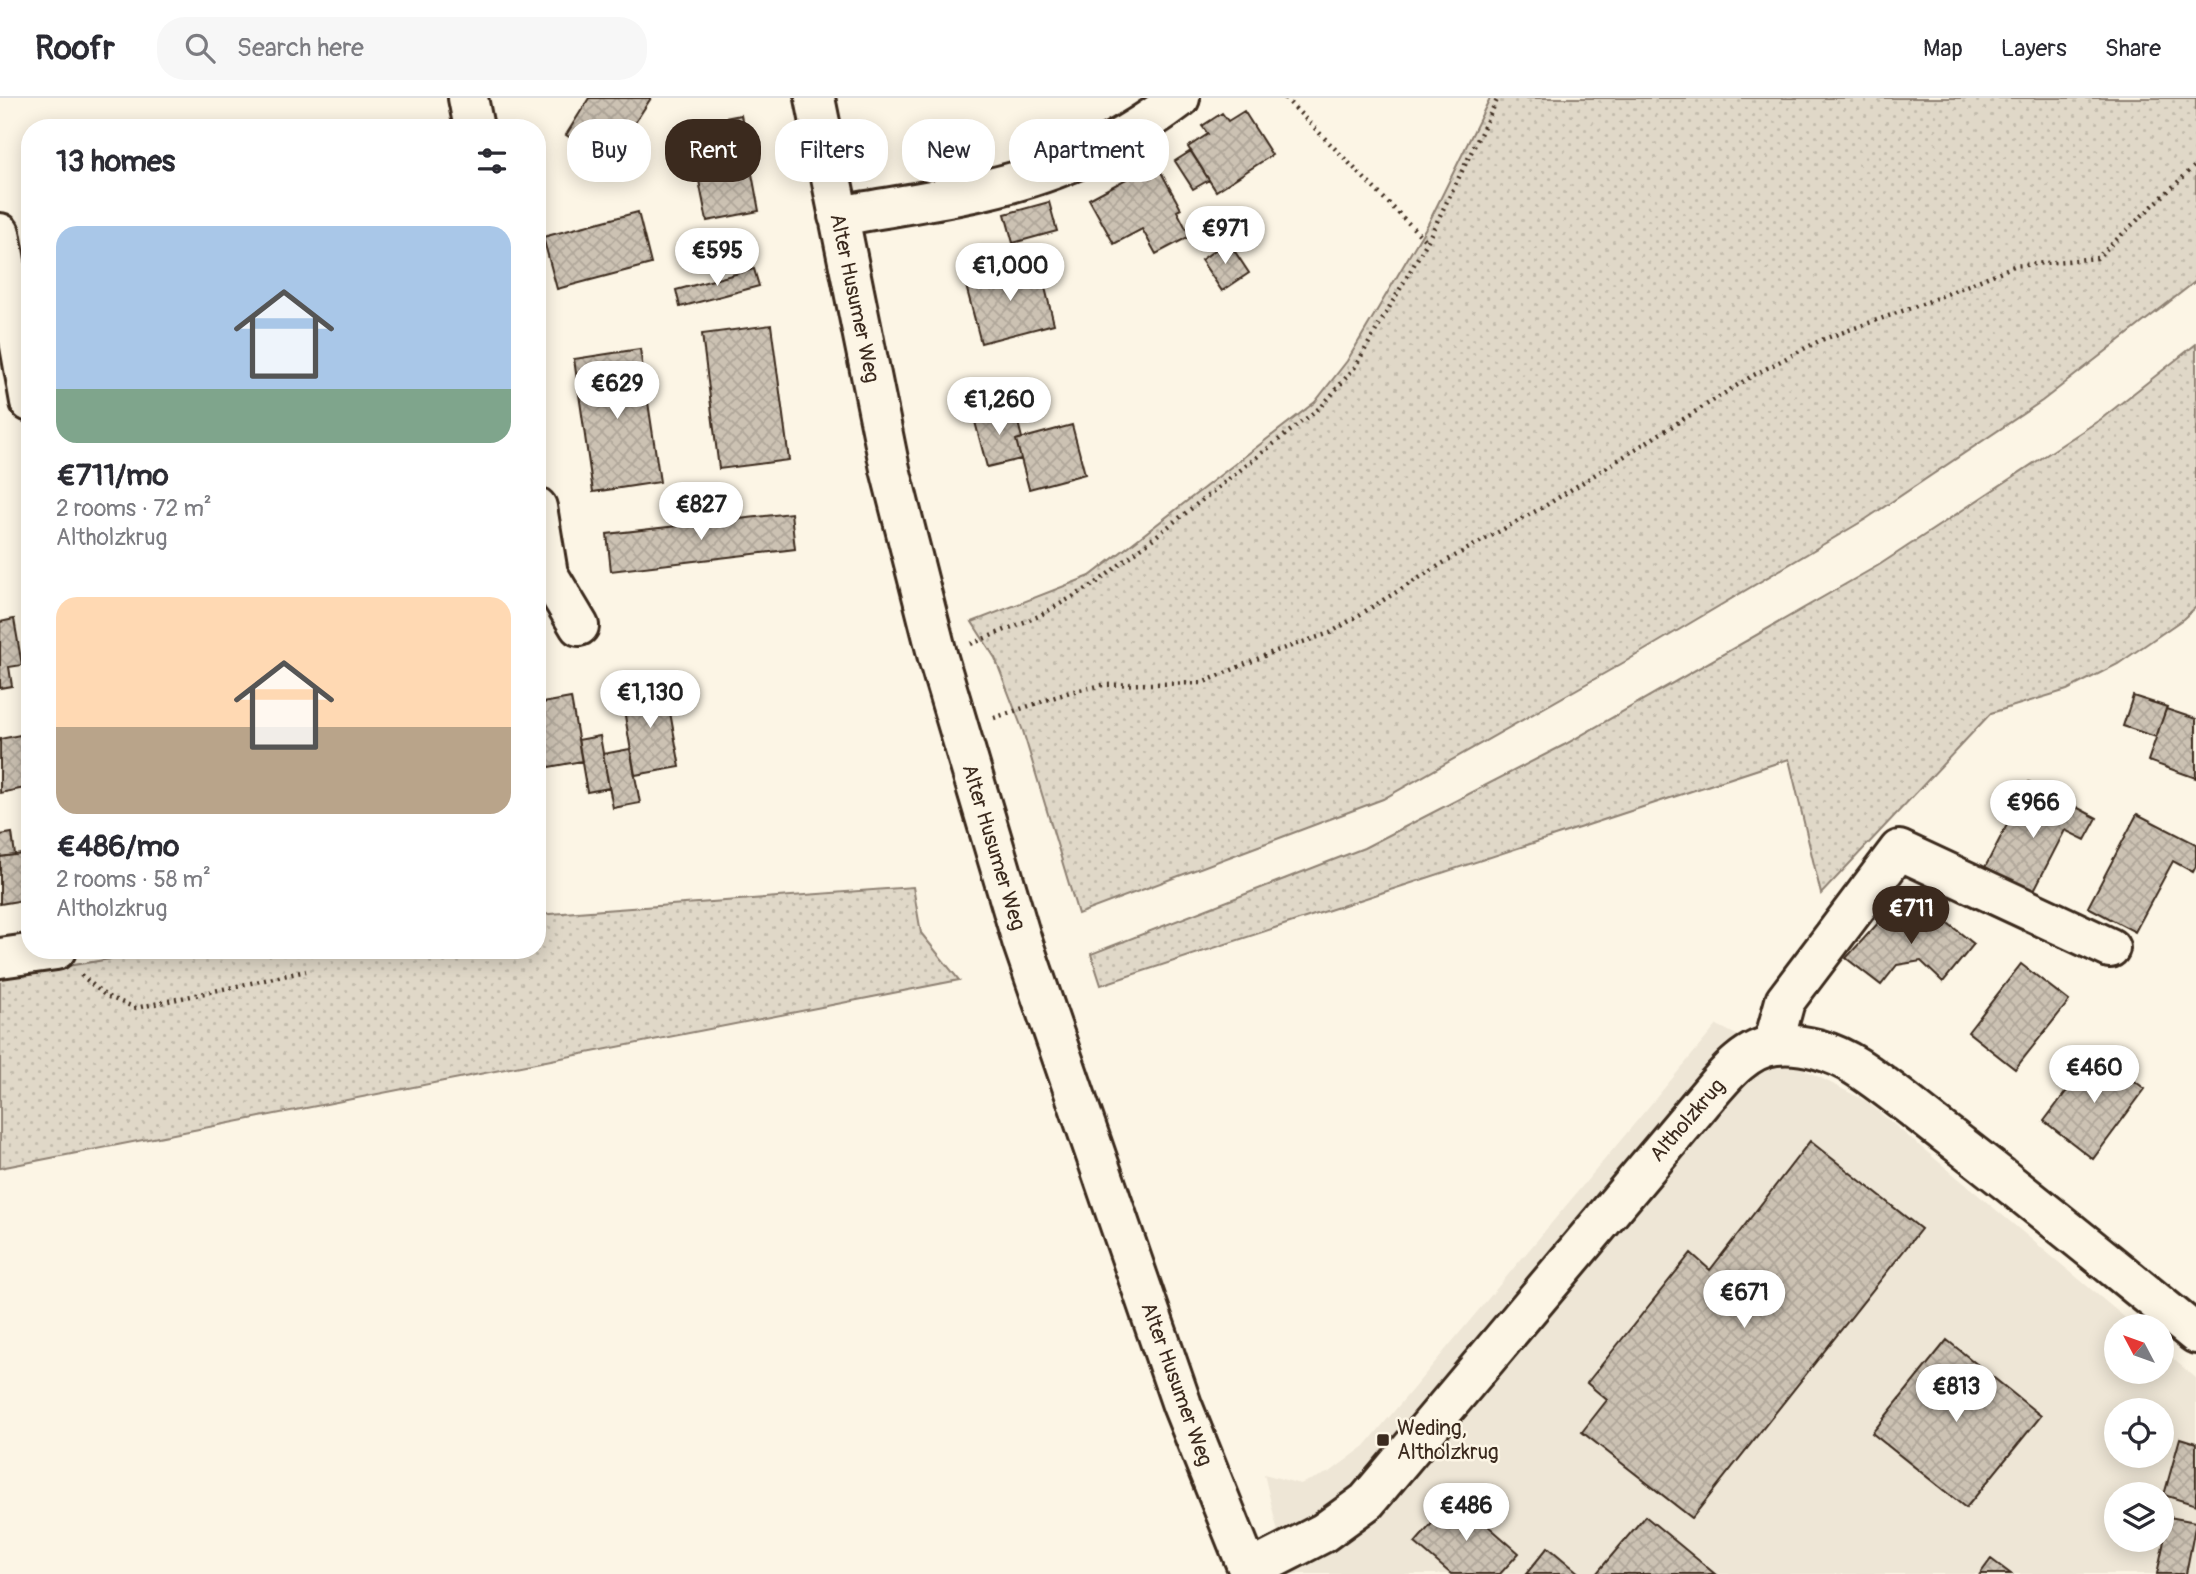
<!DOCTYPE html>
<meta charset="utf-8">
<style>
body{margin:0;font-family:Pangolin,sans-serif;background:#f7f7f7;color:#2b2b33;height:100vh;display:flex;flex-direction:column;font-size:26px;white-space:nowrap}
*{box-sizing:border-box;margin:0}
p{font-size:23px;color:#7c7c81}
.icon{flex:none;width:38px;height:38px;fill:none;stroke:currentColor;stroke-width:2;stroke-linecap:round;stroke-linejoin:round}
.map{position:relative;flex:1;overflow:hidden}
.details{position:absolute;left:21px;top:21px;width:525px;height:840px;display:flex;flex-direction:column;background:#fff;border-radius:28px;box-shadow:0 4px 18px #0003}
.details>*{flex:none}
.hud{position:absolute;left:567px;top:21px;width:665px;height:63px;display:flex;gap:14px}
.needle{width:46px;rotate:311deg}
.buttons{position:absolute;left:2104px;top:1216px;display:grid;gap:14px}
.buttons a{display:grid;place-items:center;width:70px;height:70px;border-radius:50%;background:#fff;box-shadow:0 4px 18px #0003;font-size:35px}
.price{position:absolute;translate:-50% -60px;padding:0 16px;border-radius:24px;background:#fff;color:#222;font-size:23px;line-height:46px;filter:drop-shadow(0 2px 4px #0008)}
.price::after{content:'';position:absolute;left:50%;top:42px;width:21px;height:16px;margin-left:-10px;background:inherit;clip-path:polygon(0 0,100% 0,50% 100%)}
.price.selected{background:#3b2a1e;color:#fff}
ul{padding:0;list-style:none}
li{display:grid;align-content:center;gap:14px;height:371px;padding:0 35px}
li span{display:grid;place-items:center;height:217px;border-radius:21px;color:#555}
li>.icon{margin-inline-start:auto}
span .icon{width:126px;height:126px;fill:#fffc;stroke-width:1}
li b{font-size:30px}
h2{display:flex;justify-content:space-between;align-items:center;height:84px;padding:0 35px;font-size:30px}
.pill{padding:0 24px;border-radius:28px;background:#fff;box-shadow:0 4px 18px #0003;font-size:24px;line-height:63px}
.pill.selected{background:#3b2a1e;color:#fff}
header{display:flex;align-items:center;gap:42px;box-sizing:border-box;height:98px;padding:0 35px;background:#fff;border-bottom:2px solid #e1e1e2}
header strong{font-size:33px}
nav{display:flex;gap:38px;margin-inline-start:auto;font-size:24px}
.search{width:490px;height:63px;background:#f7f7f7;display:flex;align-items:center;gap:18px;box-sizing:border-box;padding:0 24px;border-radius:28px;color:#7c7c81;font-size:26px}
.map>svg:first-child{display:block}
</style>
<header>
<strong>Roofr</strong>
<div class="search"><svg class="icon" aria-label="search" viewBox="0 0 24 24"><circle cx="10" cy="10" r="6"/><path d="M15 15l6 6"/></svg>Search here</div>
<nav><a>Map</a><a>Layers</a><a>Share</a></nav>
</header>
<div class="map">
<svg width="2196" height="1476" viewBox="0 0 2196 1476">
<defs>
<pattern id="grass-dots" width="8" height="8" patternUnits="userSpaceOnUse" patternTransform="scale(1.75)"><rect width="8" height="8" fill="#e0d8c8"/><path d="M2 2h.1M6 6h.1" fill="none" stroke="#c1baab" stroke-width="1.8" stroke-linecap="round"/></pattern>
<pattern id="building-cross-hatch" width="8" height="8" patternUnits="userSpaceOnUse" patternTransform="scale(1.75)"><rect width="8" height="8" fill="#ccc2b3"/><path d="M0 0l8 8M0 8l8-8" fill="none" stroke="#b0a79a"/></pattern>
</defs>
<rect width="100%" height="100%" fill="#fcf5e5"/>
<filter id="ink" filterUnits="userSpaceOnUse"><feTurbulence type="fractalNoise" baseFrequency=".0143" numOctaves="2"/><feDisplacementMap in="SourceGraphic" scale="14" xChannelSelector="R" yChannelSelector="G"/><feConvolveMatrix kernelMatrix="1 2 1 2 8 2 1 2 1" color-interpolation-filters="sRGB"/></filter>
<g filter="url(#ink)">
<path fill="#eee6d6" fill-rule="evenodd" d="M1717,927L1866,1003L2135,1228H2116V1274H2161V1251L2196,1280V1476H1288L1264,1376L1300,1386L1330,1374L1365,1348ZM2116,1312H2161V1358H2116ZM2116,1396H2161V1442H2116Z"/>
<path fill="url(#grass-dots)" stroke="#8e8173" stroke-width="2" d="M1490,0H2196V183L2042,303L1866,421L1628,562L1383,701L1078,816L1023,633L995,560L972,524L1090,478L1315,304L1347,263L1428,126Z
M2196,246V509L2183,521L2118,566L2067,592L1991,615L1821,796L1789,661L1101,887L1091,856L1364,750L1564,647L1879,467L2101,321Z
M913,789L921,835L959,882L0,1070V879L110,861L120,852H537V817Z"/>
<path fill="url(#building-cross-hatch)" stroke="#3b2a1e" stroke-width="2" d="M589,0H651L609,65L566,37Z
M1244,13L1272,57L1216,93L1188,49L1208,36L1202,28L1222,15L1228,23Z
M741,17L759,113L707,123L688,27Z
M944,31L947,57L926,60L922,34Z
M1191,53L1209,82L1193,91L1175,63Z
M1156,65L1181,111L1177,113L1190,138L1156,156L1142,131L1114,146L1089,101Z
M1049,104L1057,133L1013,145L1005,116Z
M638,114L651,166L557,191L543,139Z
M1228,143L1249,175L1222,193L1201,162Z
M1039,165L1054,226L981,245L965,184Z
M754,171L759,188L680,209L676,192Z
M771,227L789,362L719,371L702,236Z
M640,251L660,384L593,394L574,261Z
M1014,309L1022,340L1016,342L1021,361L987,369L974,320Z
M1072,327L1085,376L1029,391L1016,342Z
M791,415L795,451L611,473L607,436Z
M14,521L22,567L9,569L12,588L0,590V524Z
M665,587L680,669L635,677L621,594Z
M2133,598L2167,609L2156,639L2123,628Z
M571,600L582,663L538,671L537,606Z
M2166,611L2196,621V680L2148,663Z
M30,635V689L0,695V641Z
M600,638L609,690L587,694L578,642Z
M630,651L640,705L613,710L603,656Z
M2029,684L2097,720L2085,742L2065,732L2028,804L1980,779Z
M2137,716L2196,746V768L2193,774L2173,763L2135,834L2088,809Z
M12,735L15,757L0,759V737Z
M30,755V801L0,806V759Z
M1934,814L1974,846L1943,884L1921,863L1897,867L1881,887L1846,860L1881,822Z
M2021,866L2069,903L2015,971L1968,934Z
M2096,954L2145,991L2093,1061L2044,1023Z
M1810,1043L1921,1131L1692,1420L1582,1334L1607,1302L1587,1285L1691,1155L1710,1172Z
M1947,1242L2041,1318L1966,1410L1872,1335Z
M2180,1340L2196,1345V1407L2164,1397Z
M1455,1399L1519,1455L1500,1476H1451L1415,1445Z
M1645,1418L1715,1476H1596Z
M2169,1419L2196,1424L2186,1476H2157Z
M1548,1449L1580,1476H1526Z
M1991,1461L2011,1476H1980Z"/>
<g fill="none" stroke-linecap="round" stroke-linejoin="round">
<defs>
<path id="minor" d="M468,0L474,30
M815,0L890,371L938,560L1022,843L1182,1307L1250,1476
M838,118C909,105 985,97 1054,71C1098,55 1143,28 1180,0
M0,135L30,304
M537,409L548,476L579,528
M0,860L56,852
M1773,947L1785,903L1899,752L2110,850
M1249,1473L1323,1435L1367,1403L1702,1004C1721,982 1744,950 1776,947C1803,944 1834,954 1857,969C1888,989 1917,1014 1946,1036C2031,1101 2113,1169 2196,1236"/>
</defs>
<use href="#minor" stroke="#3b2a1e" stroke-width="44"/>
<path stroke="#3b2a1e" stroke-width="4.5" stroke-dasharray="2 5" stroke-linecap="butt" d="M1285,0L1427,144
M971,546L1039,518L1095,486L1322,308L1355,269L1427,144L1498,0
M994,620L1070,594L1103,587L1202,585L1273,554L1330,535L1453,459L1545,408L1752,278L1821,242L1925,205L2014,168L2097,160L2196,67
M81,877L106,898L136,910L306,873"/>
<use href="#minor" stroke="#fcf5e5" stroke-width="38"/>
</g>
</g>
<rect fill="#3b2a1e" stroke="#fcf5e5" stroke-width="2.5" x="1376" y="1335" width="14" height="14" rx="3.5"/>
<g text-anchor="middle" stroke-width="5" stroke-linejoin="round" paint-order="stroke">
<g font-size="21" fill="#3b2a1e" stroke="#fcf5e5">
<text transform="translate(855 200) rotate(78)" y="7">Alter Husumer Weg</text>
<text transform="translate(994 749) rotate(73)" y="7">Alter Husumer Weg</text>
<text transform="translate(1687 1022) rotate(-49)" y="7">Altholzkrug</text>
<text transform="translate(1177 1286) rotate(70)" y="7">Alter Husumer Weg</text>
</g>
<g font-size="21" fill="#3b2a1e" stroke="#fcf5e5" text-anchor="start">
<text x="1397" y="1337">Weding,<tspan x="1397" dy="24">Altholzkrug</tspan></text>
</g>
</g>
</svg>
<div class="buttons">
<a><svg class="needle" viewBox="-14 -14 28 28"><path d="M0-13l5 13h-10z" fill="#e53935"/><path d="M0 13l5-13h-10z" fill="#7c7c81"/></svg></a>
<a><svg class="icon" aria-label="locate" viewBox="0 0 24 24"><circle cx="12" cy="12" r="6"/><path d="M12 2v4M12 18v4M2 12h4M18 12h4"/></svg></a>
<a><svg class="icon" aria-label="layers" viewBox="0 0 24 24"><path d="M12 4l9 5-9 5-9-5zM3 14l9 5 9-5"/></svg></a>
</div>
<b class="price" style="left:1225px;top:168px">€971</b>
<b class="price" style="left:717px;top:190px">€595</b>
<b class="price" style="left:1010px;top:205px">€1,000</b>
<b class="price" style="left:617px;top:323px">€629</b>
<b class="price" style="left:999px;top:339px">€1,260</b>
<b class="price" style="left:701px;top:444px">€827</b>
<b class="price" style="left:650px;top:632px">€1,130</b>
<b class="price" style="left:2033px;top:742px">€966</b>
<b class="price selected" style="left:1911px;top:848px">€711</b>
<b class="price" style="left:2094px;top:1007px">€460</b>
<b class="price" style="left:1744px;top:1232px">€671</b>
<b class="price" style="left:1956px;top:1326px">€813</b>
<b class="price" style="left:1466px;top:1445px">€486</b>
<div class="hud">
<a class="pill">Buy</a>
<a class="pill selected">Rent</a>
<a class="pill">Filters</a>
<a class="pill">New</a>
<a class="pill">Apartment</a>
</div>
<section class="details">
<h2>13 homes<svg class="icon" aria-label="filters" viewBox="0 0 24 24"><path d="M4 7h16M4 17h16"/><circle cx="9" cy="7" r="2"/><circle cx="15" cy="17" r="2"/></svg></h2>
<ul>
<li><span style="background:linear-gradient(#a9c7e8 75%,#7fa58c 0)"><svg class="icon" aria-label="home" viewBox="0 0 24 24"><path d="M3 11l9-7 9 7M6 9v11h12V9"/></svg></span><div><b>€711/mo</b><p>2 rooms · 72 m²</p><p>Altholzkrug</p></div></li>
<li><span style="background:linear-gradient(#ffd9b3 60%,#b9a48a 0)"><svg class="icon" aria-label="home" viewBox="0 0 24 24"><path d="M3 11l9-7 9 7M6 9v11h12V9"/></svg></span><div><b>€486/mo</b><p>2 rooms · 58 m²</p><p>Altholzkrug</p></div></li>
</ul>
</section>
</div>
